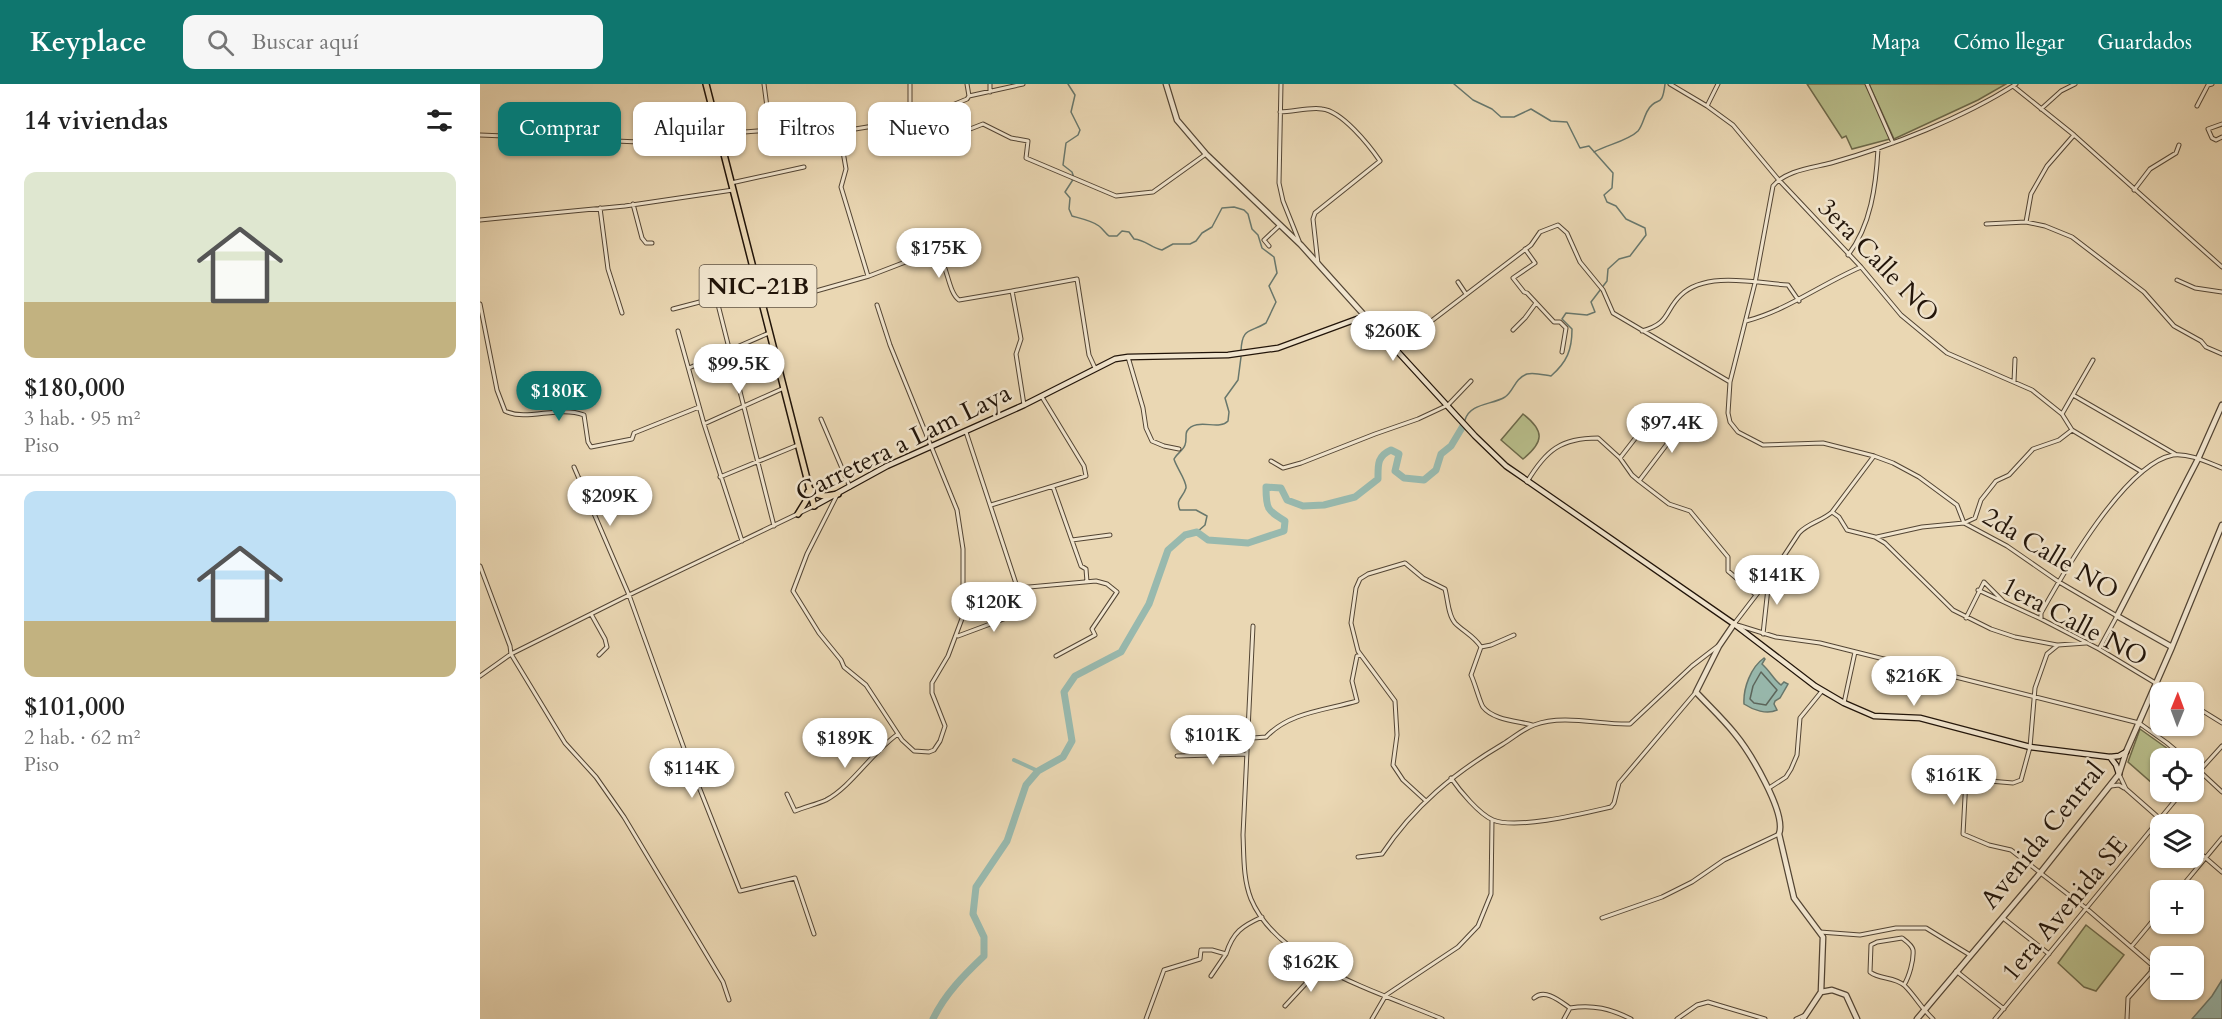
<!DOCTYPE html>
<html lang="es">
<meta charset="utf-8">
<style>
body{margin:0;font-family:Cardo,serif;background:#f6f6f6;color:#222;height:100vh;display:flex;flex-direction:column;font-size:22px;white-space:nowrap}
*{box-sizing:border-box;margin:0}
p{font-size:20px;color:#767676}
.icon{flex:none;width:33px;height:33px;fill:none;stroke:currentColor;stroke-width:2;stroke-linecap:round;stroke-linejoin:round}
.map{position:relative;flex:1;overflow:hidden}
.sheet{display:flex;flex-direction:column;background:#fff;width:480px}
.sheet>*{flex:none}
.hud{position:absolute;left:18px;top:18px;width:570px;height:54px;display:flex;gap:12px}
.needle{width:39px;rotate:1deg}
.tools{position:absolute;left:1670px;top:598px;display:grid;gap:12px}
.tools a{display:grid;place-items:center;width:54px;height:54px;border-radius:12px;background:#fff;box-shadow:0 2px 4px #0004;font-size:30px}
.price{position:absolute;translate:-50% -51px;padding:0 14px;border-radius:21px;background:#fff;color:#222;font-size:20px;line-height:39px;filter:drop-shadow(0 2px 3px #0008)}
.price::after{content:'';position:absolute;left:50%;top:36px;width:18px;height:14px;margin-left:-9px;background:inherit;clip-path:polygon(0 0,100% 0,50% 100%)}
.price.on{background:#0f766e;color:#fff}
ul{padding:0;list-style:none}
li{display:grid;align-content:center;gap:12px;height:318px;padding:0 24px}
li+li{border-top:2px solid #e0e0e0}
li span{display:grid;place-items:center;height:186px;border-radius:12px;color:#555}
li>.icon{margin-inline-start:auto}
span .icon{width:108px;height:108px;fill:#fffc;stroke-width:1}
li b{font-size:26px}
h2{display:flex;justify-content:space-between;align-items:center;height:72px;padding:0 24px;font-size:26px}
.pill{padding:0 21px;border-radius:12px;background:#fff;box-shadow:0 2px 4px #0004;font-size:21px;line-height:54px}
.pill.on{background:#0f766e;color:#fff}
header{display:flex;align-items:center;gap:36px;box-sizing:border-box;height:84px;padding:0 30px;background:#0f766e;color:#fff}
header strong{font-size:28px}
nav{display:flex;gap:33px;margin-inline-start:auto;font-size:21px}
.search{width:420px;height:54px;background:#f6f6f6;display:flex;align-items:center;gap:15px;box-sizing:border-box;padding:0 21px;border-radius:12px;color:#767676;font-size:22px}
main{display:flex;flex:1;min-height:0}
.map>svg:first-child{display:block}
</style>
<header>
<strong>Keyplace</strong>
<div class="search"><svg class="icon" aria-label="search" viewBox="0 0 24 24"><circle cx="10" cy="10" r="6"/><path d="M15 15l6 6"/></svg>Buscar aquí</div>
<nav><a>Mapa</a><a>Cómo llegar</a><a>Guardados</a></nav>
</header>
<main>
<section class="sheet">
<h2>14 viviendas<svg class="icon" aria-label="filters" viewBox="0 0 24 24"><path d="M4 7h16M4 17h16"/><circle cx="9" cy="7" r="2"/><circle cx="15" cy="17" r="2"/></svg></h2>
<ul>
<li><span style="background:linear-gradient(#dfe7d0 70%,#c2b280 0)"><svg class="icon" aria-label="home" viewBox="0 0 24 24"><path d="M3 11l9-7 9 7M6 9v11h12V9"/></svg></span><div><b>$180,000</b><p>3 hab. · 95 m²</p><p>Piso</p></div></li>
<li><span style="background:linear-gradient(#bfe0f5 70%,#c2b280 0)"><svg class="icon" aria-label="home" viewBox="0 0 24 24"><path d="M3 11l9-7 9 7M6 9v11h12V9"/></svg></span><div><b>$101,000</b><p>2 hab. · 62 m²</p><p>Piso</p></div></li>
</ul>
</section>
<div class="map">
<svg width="1742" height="935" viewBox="0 0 1742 935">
<rect width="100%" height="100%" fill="#ead7b3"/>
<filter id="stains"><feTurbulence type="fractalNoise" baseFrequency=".00333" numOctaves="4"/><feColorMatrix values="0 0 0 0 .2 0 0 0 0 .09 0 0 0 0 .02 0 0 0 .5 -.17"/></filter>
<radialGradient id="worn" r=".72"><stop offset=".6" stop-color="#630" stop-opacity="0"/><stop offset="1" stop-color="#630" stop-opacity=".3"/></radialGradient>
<path fill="#b8be8b" stroke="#6c694a" stroke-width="1.5" d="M1327,0H1385L1394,17L1410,55L1372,65L1366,52L1362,54Z
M1389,0H1526L1498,16L1414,55Z
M1043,330C1065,347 1064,358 1043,375L1021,356Z
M1660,645L1702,675H1680V706L1648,678Z
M1606,841L1644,871L1616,907L1604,903L1578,879Z"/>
<path fill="#98b9ae" stroke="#68776c" stroke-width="1.5" d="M1284,574L1285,575L1282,580C1290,587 1294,596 1301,601L1304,598L1308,600L1300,614L1295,617L1294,620L1297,626C1287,631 1273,626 1264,620C1263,604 1271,583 1284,574Z
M1742,896V935H1712L1732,912Z"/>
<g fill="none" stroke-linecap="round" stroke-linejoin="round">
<path stroke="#5c665c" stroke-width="1.5" d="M1281,588L1297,606L1286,621L1274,619L1270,615L1273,602Z"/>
<path stroke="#68776c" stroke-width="1.5" d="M588,0L595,11L591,28L600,46L598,51L586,59L583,81L592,88L594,94L585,108L590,114L589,125L592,132C599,134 613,137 619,142C623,145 625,149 629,152H637L642,147L649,148L654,155C666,156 671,164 682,166L693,160H710L716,157L722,149L732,143L742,124L754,123L764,126L768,130L772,145L778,151L782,164L794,173L797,189L789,202L796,218L786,239C770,249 762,243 761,267
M974,0L993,16L1012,25L1021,33H1034L1051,25L1071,37L1087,38L1100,64L1109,62L1133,89L1132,104L1124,111L1127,118L1136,122L1146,135L1165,144L1166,151L1150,172L1139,175L1128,185L1127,197L1111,218L1115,228L1107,231L1086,229L1082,235L1092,245C1092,266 1087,278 1071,292C1064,291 1054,288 1047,290C1034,295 1034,307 1025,313C1012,321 990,319 985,336
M1114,68C1126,61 1148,57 1158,47C1163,41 1164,32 1168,26C1177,11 1182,26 1185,0
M717,448L725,441L727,432L716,426H700C695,415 703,414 706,404C707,397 696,383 694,375C697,369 703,367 705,361C707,356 705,350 707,347C716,333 739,347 748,337L749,328L745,314L758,296L761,273"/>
<path stroke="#98b9ae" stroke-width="4" d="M534,676L558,687"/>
<path stroke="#98b9ae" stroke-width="7" d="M453,935C465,910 484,891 504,872V853L493,830L496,803L527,757L546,701L558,687L583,673L592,657L584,608L595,592L641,568L669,520L688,466L705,451L717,448L728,456L768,459L804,447L805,437C787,426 786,425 786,403L801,404L807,416L823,422L844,421L875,413L898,395C898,381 897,372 911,366L919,370L915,387L924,394L944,396L956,386L961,370L971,362L983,342"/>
<defs>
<path id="minor" d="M284,0L290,46
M430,0V36
M487,0L489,12
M510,0V8
M801,0L799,99L803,117L819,157
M1190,0L1227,22L1253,41L1298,95L1381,183L1421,231L1467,269L1552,306L1582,330L1592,346L1662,388
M1387,0L1413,59
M1536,0C1483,34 1411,62 1351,79C1332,84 1306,86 1293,102L1275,199L1250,298L1248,329L1250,338L1258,348L1283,361L1343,359L1394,372L1413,379L1439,393L1477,421L1484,439L1527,462L1579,498L1637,532L1619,565
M1533,2L1594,51L1742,183
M1227,22L1238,0
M1717,22L1728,1L1732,0
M1561,25L1581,7L1595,0
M800,28C813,28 829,23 842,25C862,27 889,61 900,77L835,129L833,135L838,180
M451,30L487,15L489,12L543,0
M1742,40L1728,45L1732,54L1736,56L1742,53
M363,47L361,56L366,85L361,103L388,192
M238,50L290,46L363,47L430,36L451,30L464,50L485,47L503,40L531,54L548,57L546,74L636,112L673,108L726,70
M0,51L204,60L240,56
M1594,51L1567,82L1551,110L1546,138L1565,142L1592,153L1664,208L1694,242L1721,257L1726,263L1742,270
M251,99L324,83
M1654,106L1670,85L1696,69L1699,61
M153,120L162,154L166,159H172
M120,124L128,185L142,229
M0,136L145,122L253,106
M1506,140L1546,138
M789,162L784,156L799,142
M1045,165L1055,179L1033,194L1044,208L1047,209L1074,238H1080L1086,244L1082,268
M1368,171C1391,142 1396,101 1398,65
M229,185L294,442
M1697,196L1715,204L1742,208
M978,198L986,210
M532,207L597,195L609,271L615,284
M0,220L17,306L25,327C47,338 78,321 104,331L108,358L111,363L152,355L154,349L219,323
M283,222L389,192L454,167L457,168C468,182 468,208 479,216L532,207L541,255L536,270L544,321
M193,225L235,214
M1266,237C1308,226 1341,200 1381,183
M1033,246L1045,234L1056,219
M198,247L224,340L262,457
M1162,247C1191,239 1184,227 1201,211C1226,187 1276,199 1308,201L1319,217
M916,264L1051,161L1060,148L1078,141L1087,149L1100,178L1123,206L1133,229L1250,298
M648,273L663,324L666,344L672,357L684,362L699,365
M209,284L289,249
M1534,298L1535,275
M1593,311L1695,370
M1582,330L1613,276
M341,335L370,403
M224,340L304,304
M1394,372L1352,428C1342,437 1328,439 1319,449L1290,493L1254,540L1296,553L1340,559L1659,639L1687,659L1706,675
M1140,374L1164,343L1165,337L1178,324
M791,377L803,384L821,379L895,350L938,335L968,321L991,297
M94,383L149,511L206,670L260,807L315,794L334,850
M240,393L318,361
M1159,397L1209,331
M1047,398C1066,366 1081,354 1118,354L1140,374L1152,391L1159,397L1189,420L1210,427L1248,473V487L1275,510
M573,403L601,482L606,485L607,498
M357,411L327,470L313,507L339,549L361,576L364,583L386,601L422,656L434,667L449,668L454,666L460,657L465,642L452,609V599L468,572L483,532V465L477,426L410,261L397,221
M511,421L606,392L604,382L562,313
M1352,428L1359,433L1367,446L1395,453L1405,459L1473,526L1511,545L1535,553L1577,561
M1397,453L1442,443L1484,439L1495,434L1501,416L1516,397L1529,391L1553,365L1579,356L1592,346
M592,456L630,451
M0,482L30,562L31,570L85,659L116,693L144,733L243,898L249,916
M538,504L616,497L627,500L637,508L612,545L615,551L576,572
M1498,506L1561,535L1619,565L1692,609
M111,530L125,555L127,563L119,571
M1486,534L1504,498L1523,517
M1561,535V529C1584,488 1645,380 1693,371C1709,369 1727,378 1742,384
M773,542L763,751C764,772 763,795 771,815C798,880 902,909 962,935
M1283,550L1289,495
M1034,551L1011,561L1001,563L991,591C995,599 1000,619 1003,623C1013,636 1038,637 1052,641
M478,552L545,527L486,348
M1606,559L1578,561L1567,570L1555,604L1550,663L1541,696L1533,699L1486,695L1483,750L1509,761L1531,766L1607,825L1672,881L1671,888L1648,914L1647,935
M0,592L31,570L149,511L334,422
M1364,619L1375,568
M1713,621L1742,639
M768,658L773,654L786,653C809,628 847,626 877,617L872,597L877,572L881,571
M697,672L767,670
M1713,681L1742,708
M1639,690L1646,705L1687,741
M971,694C980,707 999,730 1013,736C1037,746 1105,729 1131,723L1134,719L1139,699L1216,608
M1713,694L1742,662
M1631,702L1639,701L1644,704
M1289,704L1306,693L1311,685L1317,671L1320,634L1342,607
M307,710L315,727C325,723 337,720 346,716C371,703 393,667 418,650
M946,717L923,696L913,681L917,651L915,617L878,567L871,539L876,504L880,495L888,490L925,479L943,494L965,505C968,516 968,531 975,539C984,548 994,552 1001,563
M1713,763L1742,788
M878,773L902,770C934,722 974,689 1023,660C1033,654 1043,645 1054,641C1084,630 1120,641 1150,640L1212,582L1238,562
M1698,807L1742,754
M1122,834L1182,813L1212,798L1244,776L1299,750
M1523,834L1569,870
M1340,848L1380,851L1416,844H1446L1490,871
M1651,863L1680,828
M1476,887L1524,925
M731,892L746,870
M1424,901C1429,893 1434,876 1433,866C1432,861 1426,857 1422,854L1397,858L1391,861L1390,888C1400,896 1414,892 1425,902C1435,912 1442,925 1453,935
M1054,914C1065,904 1080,917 1090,924
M805,922L842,882
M666,935L684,886L720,875L721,866H732L746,870C753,848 762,842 782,833
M892,935L906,911L978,863L998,842L1011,810L1012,736
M1084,935L1090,924C1113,920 1131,925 1151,935
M1197,935L1217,921L1228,918L1285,935
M1316,935L1325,931
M1515,935L1702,708"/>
<path id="tertiary" d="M686,0L697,36L726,70L821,161L885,232
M1254,540L1239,562L1216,608C1229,622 1243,635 1255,650C1269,667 1307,729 1299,750L1314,814L1343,853L1341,908L1323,935
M1692,563L1637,532L1718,375L1742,321
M1341,908L1352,906L1366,911L1377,935
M1437,935L1561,788L1639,690L1646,668L1692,563L1742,441"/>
<path id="secondary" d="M334,422L407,382L544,321L635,275L648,273L748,271L798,264L885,232L995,352L1026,382L1254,540L1335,602L1364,619L1394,632L1440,634L1550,663L1630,673L1639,672L1646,668
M1630,673L1636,681L1639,690"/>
<path id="trunk" d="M226,0L334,422
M330,405C339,414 346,412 358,410
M318,430L326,417L328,408"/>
</defs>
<use href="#minor" stroke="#534534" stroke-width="5"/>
<use href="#tertiary" stroke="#534534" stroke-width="7"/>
<use href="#secondary" stroke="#211409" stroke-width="7"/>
<use href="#trunk" stroke="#211409" stroke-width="8"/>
<use href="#minor" stroke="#f1e5ce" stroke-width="3"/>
<use href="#tertiary" stroke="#f1e5ce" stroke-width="4.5"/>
<use href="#secondary" stroke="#f1e5ce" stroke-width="4.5"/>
<use href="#trunk" stroke="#ead7b3" stroke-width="5"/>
</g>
<g text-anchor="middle" stroke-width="5" stroke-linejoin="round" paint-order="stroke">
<rect fill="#f1e5ce" stroke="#5f5344" stroke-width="1.5" x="219.5" y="181" width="117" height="42" rx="4.5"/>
<g font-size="24" font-weight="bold" fill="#211409">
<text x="278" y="210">NIC-21B</text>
</g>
<g font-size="26" fill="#211409" stroke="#f1e5ce">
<text transform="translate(1399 176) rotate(46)" y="9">3era Calle NO</text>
<text transform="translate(423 358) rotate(-26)" y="9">Carretera a Lam Laya</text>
<text transform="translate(1571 469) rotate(31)" y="9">2da Calle NO</text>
<text transform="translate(1595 537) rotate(28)" y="9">1era Calle NO</text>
<text transform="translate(1562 751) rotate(-51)" y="9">Avenida Central</text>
<text transform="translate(1584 824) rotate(-50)" y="9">1era Avenida SE</text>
</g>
</g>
<rect width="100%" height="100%" filter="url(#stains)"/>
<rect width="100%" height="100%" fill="url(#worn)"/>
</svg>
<div class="tools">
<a><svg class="needle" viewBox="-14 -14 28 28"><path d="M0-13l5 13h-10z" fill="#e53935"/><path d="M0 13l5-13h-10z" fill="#767676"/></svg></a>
<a><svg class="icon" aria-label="locate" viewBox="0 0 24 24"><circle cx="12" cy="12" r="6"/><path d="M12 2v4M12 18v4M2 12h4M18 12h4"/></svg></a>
<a><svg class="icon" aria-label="layers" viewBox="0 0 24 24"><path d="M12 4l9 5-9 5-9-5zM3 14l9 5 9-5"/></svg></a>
<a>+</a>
<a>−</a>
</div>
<b class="price" style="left:459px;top:195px">$175K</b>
<b class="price" style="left:913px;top:278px">$260K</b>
<b class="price" style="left:259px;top:311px">$99.5K</b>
<b class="price on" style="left:79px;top:338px">$180K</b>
<b class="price" style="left:1192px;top:370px">$97.4K</b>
<b class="price" style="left:130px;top:443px">$209K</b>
<b class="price" style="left:1297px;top:522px">$141K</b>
<b class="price" style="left:514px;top:549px">$120K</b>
<b class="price" style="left:1434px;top:623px">$216K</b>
<b class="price" style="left:733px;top:682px">$101K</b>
<b class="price" style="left:365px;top:685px">$189K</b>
<b class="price" style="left:212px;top:715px">$114K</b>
<b class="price" style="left:1474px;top:722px">$161K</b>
<b class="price" style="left:831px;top:909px">$162K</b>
<div class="hud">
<a class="pill on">Comprar</a>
<a class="pill">Alquilar</a>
<a class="pill">Filtros</a>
<a class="pill">Nuevo</a>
</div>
</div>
</main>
